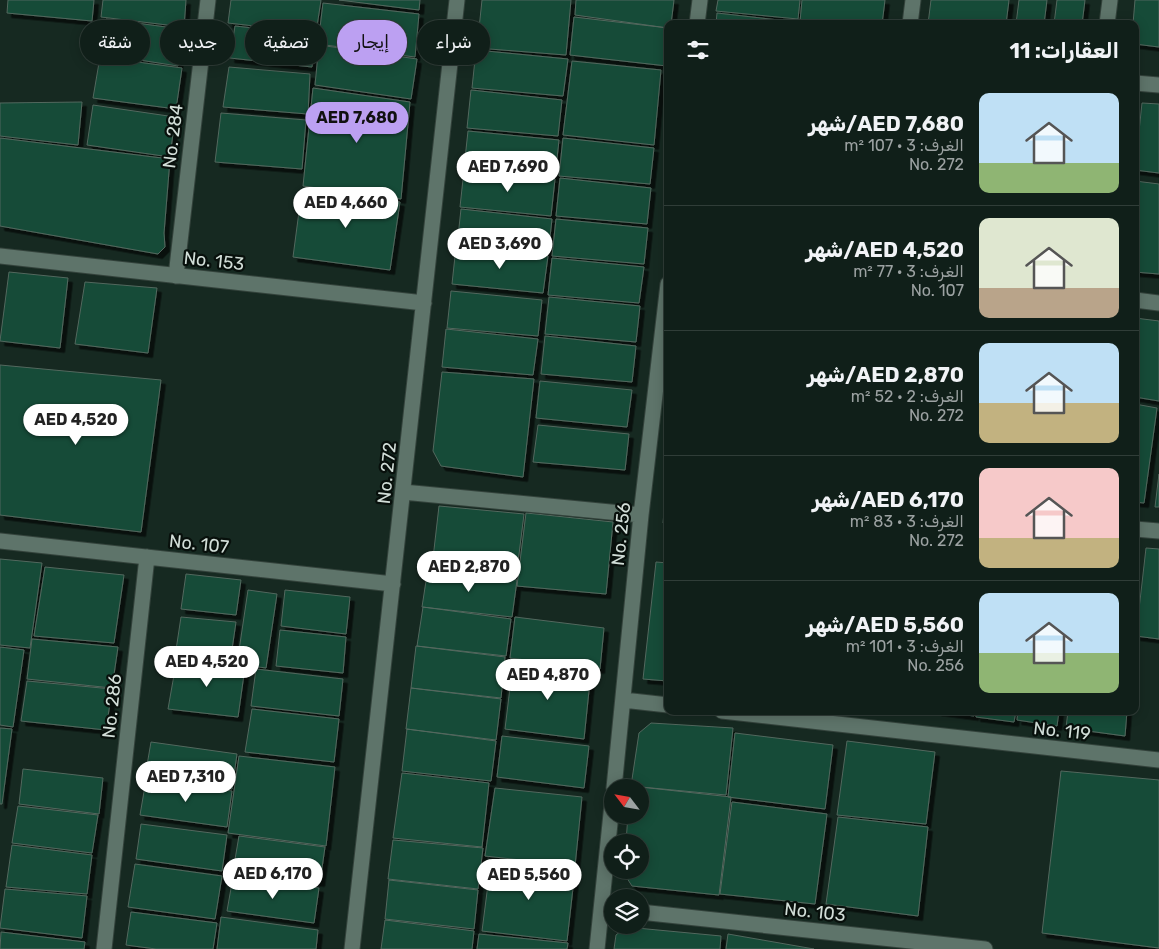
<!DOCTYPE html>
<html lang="ar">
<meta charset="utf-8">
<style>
body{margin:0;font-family:Rubik,Vazirmatn,sans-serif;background:#1e2c26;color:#f1f3f6;direction:rtl;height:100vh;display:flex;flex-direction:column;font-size:19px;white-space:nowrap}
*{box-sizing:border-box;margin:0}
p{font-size:16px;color:#9ca2a2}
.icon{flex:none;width:28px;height:28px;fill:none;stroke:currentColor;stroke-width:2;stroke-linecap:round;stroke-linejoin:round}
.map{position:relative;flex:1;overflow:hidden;direction:ltr}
.sheet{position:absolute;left:664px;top:20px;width:475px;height:695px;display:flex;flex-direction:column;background:#101f19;border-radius:10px;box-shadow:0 2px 12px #0003,0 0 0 1px #303d38;direction:rtl}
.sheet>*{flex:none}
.top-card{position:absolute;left:15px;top:20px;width:475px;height:45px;direction:rtl;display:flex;gap:10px}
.needle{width:32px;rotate:301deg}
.fabs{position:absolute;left:604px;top:779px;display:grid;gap:10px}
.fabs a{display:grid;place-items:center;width:45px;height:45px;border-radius:50%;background:#101f19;box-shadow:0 2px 12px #0003,0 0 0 1px #303d38;font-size:25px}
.price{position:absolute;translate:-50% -42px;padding:0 11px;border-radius:18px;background:#fff;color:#222;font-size:16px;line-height:32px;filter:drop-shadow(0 1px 2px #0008)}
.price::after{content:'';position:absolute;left:50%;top:30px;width:15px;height:11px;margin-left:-8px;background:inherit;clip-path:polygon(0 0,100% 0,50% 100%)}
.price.active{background:#bca0f2;color:#111}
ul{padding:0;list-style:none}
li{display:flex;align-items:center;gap:15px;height:125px;padding:0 20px}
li+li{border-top:1px solid #303d38}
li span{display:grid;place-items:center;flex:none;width:140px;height:100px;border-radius:10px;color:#555}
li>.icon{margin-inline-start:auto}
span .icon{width:60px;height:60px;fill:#fffc;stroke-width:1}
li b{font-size:21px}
h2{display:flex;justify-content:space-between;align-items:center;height:60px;padding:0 20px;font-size:21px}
.chip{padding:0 18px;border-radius:22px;background:#101f19;box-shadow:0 2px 12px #0003,0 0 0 1px #303d38;font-size:18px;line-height:45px}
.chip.active{background:#bca0f2;color:#111}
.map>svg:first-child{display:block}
</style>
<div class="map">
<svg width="1159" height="949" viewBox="0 0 1159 949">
<defs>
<filter id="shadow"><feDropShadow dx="4.5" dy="4.5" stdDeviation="0" flood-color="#0009"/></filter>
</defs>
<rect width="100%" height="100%" fill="#162921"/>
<path fill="#134b38" stroke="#53685e" filter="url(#shadow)" d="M8,0H94L92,21L7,13Z
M103,0H186L184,27L101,17Z
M231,0H321L316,33L228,23Z
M339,0H420L419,10Z
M482,0H571L566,55L477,48Z
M576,0H674L671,24H668V28L575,15Z
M718,0H800L798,19L716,11Z
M802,0H885L882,24H815L800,22Z
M931,0H1009L1006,24H928Z
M1019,0H1047L1044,24H1016Z
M1057,0H1085L1082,24H1054Z
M1135,0H1159V47L1135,44V24H1133Z
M323,3L419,14L415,57L318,44Z
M717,13L796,22V24H716Z
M574,17L668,28L667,66L570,55Z
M106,19L181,29L178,66L101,54Z
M235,26L315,35L312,67L230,58Z
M319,45L417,59L411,99L315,85Z
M476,50L568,59L563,96L472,88Z
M100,57L182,68L176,109L93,98Z
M572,61L661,70L654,145L563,135Z
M229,67L310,74L308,114L223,107Z
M313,88L410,102L401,199L303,186Z
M471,90L562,100L558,136L467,128Z
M82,102L78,145L0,136V103Z
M1142,103L1159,104V173L1135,170Z
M93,105L175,117L170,157L87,145Z
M221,113L306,120L302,169L215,162Z
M468,131L559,140L555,177L464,168Z
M0,138L170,159L164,233L165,247L158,254L0,226Z
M563,138L654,148L650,184L559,176Z
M464,170L555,179L551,216L460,207Z
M560,178L651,188L647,224L556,216Z
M1135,181L1159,184V274L1135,272Z
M302,189L400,202L390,270L293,257Z
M461,209L552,219L548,255L457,246Z
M556,219L648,228L644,264L552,256Z
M456,247L548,256L543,293L452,284Z
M552,258L644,267L639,303L548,295Z
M9,272L68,278L60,348L0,341Z
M85,282L157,288L148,353L75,344Z
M451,291L542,300L538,336L447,328Z
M549,297L640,306L636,342L545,334Z
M1135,318L1159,321V401L1135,397Z
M446,329L538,339L533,375L442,367Z
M545,336L636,346L632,382L541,374Z
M0,365L161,380L141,532L0,515Z
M442,372L534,379L523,477L441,466L433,451Z
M540,381L632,390L627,427L536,418Z
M1135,404L1157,408L1144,503L1135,502Z
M538,425L629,434L625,470L533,462Z
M668,469V524L663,523Z
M1159,474V507H1155Z
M439,506L524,514L516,578L432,567Z
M526,513L613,522L606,594L517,586Z
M1146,548L1159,549V639L1136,636Z
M0,559L42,563L30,648L0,645Z
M656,562L668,563V681L643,679Z
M45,567L124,575L114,643L34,636Z
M428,568L517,580L512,617L422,607Z
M186,574L241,580L236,615L181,609Z
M248,590L277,594L266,668L237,664Z
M285,590L350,597L346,634L281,626Z
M423,607L511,619L506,656L417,646Z
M181,617L236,622L231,656L176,650Z
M515,617L604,628L600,669L510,658Z
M280,630L346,637L343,673L276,666Z
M32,639L118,647L112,688L27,679Z
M416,646L505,657L501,698L411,688Z
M0,647L24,650L13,727L0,725Z
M177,658L245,667L238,717L168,709Z
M513,663L591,671L584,739L505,729Z
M256,669L343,679L339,716L251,706Z
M27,681L112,689L106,730L21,721Z
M411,688L501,699L496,740L406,729Z
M252,709L339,719L334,762L245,752Z
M937,711H974V716Z
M976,711H1016L1014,722L976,717Z
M1018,711H1059L1057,726L1017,720Z
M1068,711H1127L1125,736L1066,728Z
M651,723L733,728L726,795L631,786L639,733Z
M0,728L12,729L2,804H0Z
M407,729L496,741L491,781L402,771Z
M735,733L833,745L825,809L728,797Z
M502,736L589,746L584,788L497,777Z
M847,741L935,752L926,824L837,815Z
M151,742L237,754L232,789L145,777Z
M239,756L335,767L326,846L228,833Z
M23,769L103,778L99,814L19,804Z
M1061,771L1159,780V948L1042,933Z
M402,773L489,783L482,847L393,838Z
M146,780L232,791L227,827L140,815Z
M631,786L731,797L719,895L632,886L623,872V870H640V842H626L628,815H640V788Z
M495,788L582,797L575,866L485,856Z
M732,802L827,814L815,904L720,894Z
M18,806L98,815L92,853L12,843Z
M838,817L928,827L918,916L826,904Z
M141,824L227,835L222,871L136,859Z
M239,836L325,847L320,882L233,871Z
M393,840L483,848L478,889L388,879Z
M12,845L92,855L87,894L6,887Z
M491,861L575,870L567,941L482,931Z
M135,864L222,876L215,919L128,907Z
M233,877L319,888L314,923L227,911Z
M389,880L478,890L474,929L385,919Z
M5,889L87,896L82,938L0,928Z
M131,912L217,923L213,949H156L126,945Z
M221,917L318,930L316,949H217Z
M385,920L474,931L472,949H381Z
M626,927L721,936L720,949H614L616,935Z
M1,932L85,942L84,949H0Z
M479,934L568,943L567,949H477Z
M728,934L814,949H726Z"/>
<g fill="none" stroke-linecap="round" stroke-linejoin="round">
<defs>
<path id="minor" d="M697,24L700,0
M910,24L913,0
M1107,24L1110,0
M1135,83L1159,85
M0,256L424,303
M176,276L208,0
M1135,300L1159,303
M403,492L641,515
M1135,529L1159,531
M0,541L393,584
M623,700L668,705
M722,711L1159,760
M614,788L641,515L668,284
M640,912L985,949
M104,949L147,557
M352,949L457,0
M597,949L612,804"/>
</defs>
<use href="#minor" stroke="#34433c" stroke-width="17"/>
<use href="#minor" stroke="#5e746a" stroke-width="15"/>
</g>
<g text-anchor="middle" stroke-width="4.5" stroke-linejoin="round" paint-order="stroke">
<g font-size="18" fill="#d2ded8" stroke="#08100c">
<text transform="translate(173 136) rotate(-83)" y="6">No. 284</text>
<text transform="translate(214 261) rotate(6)" y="6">No. 153</text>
<text transform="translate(387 473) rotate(-84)" y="6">No. 272</text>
<text transform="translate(621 534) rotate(-84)" y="6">No. 256</text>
<text transform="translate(199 544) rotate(6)" y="6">No. 107</text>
<text transform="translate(112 706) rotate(-84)" y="6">No. 286</text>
<text transform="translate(1062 731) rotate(6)" y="6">No. 119</text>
<text transform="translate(815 912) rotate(6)" y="6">No. 103</text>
</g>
</g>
</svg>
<div class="fabs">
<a><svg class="needle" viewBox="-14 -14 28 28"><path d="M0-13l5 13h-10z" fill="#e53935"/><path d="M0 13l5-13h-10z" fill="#9ca2a2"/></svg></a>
<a><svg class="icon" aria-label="locate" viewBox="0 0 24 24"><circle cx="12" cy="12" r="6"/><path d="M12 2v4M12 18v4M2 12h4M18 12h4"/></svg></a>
<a><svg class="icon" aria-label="layers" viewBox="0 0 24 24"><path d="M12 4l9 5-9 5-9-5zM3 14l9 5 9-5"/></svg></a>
</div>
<b class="price active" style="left:357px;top:144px">AED 7,680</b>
<b class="price" style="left:508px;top:193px">AED 7,690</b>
<b class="price" style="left:346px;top:229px">AED 4,660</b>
<b class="price" style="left:500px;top:270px">AED 3,690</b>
<b class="price" style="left:76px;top:446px">AED 4,520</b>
<b class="price" style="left:469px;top:593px">AED 2,870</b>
<b class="price" style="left:207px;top:688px">AED 4,520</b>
<b class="price" style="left:548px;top:701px">AED 4,870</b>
<b class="price" style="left:186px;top:803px">AED 7,310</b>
<b class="price" style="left:273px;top:900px">AED 6,170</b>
<b class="price" style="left:529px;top:901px">AED 5,560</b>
<div class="top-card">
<a class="chip">شراء</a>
<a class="chip active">إيجار</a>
<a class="chip">تصفية</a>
<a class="chip">جديد</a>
<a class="chip">شقة</a>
</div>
<section class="sheet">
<h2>العقارات: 11<svg class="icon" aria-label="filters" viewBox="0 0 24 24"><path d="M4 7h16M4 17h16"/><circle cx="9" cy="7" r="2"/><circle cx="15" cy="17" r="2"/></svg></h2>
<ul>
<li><span style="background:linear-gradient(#bfe0f5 70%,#8fb573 0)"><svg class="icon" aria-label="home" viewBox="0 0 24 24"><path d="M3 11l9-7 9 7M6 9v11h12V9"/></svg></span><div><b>AED 7,680/شهر</b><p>الغرف: 3 · 107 m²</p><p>No. 272</p></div></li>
<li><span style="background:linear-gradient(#dfe7d0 70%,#b9a48a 0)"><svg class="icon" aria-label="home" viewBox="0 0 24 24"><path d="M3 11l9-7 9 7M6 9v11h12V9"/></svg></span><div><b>AED 4,520/شهر</b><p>الغرف: 3 · 77 m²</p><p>No. 107</p></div></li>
<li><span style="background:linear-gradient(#bfe0f5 60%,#c2b280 0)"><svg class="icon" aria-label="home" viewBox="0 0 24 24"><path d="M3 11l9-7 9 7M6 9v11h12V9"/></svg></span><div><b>AED 2,870/شهر</b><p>الغرف: 2 · 52 m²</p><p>No. 272</p></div></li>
<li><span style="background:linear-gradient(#f6c9c9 70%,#c2b280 0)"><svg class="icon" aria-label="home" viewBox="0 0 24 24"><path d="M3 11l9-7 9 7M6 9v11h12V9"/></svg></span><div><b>AED 6,170/شهر</b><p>الغرف: 3 · 83 m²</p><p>No. 272</p></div></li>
<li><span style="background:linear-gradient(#bfe0f5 60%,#8fb573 0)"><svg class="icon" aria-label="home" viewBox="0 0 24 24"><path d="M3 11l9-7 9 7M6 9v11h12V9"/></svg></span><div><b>AED 5,560/شهر</b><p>الغرف: 3 · 101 m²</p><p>No. 256</p></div></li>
</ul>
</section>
</div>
